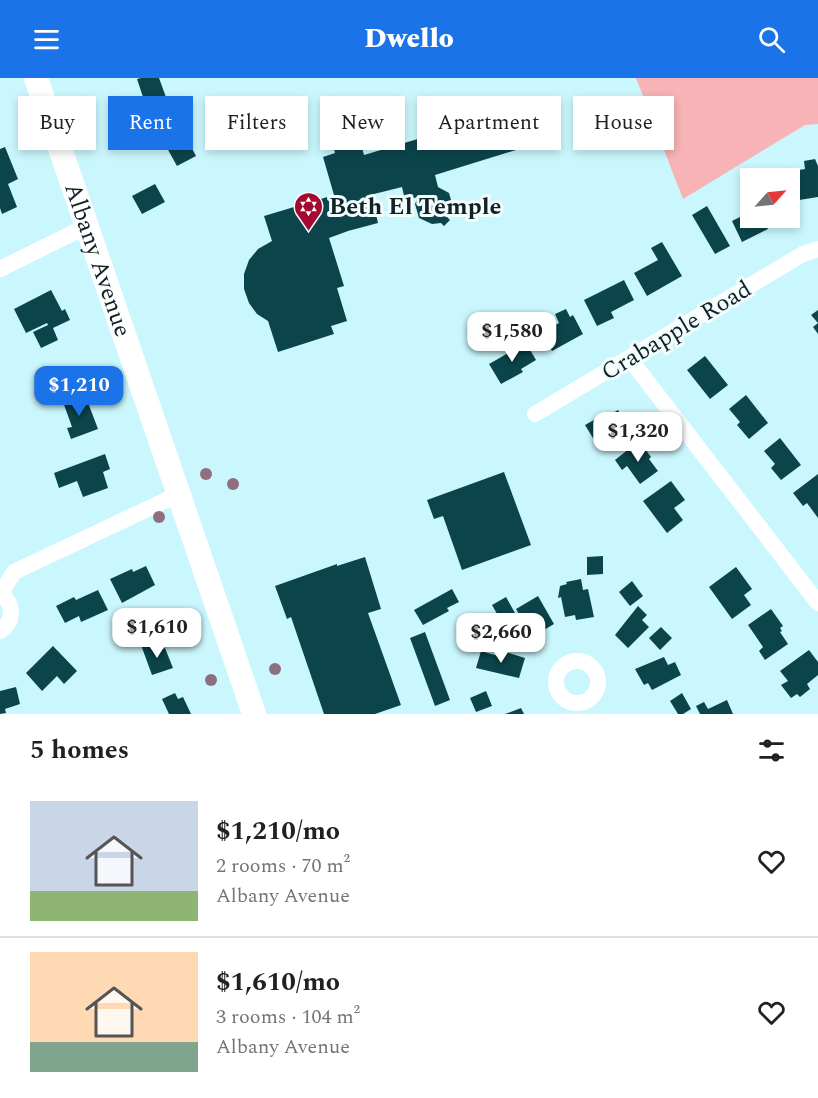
<!DOCTYPE html>
<meta charset="utf-8">
<style>
body{margin:0;font-family:Spectral,serif;background:#f6f6f6;color:#202124;height:100vh;display:flex;flex-direction:column;font-size:22px;white-space:nowrap}
*{box-sizing:border-box;margin:0}
p{font-size:20px;color:#757577}
.icon{flex:none;width:33px;height:33px;fill:none;stroke:currentColor;stroke-width:2;stroke-linecap:round;stroke-linejoin:round}
.map{position:relative;height:636px;overflow:hidden}
.sheet{display:flex;flex-direction:column;background:#fff;flex:1}
.sheet>*{flex:none}
.hud{position:absolute;left:18px;top:18px;width:783px;height:54px;display:flex;gap:12px}
.needle{width:39px;rotate:63deg}
.controls{position:absolute;left:740px;top:90px;display:grid;gap:12px}
.controls a{display:grid;place-items:center;width:60px;height:60px;border-radius:0px;background:#fff;box-shadow:0 3px 9px #0003;font-size:30px}
.price{position:absolute;translate:-50% -51px;padding:0 14px;border-radius:12px;background:#fff;color:#222;font-size:20px;line-height:39px;filter:drop-shadow(0 2px 3px #0008)}
.price::after{content:'';position:absolute;left:50%;top:36px;width:18px;height:14px;margin-left:-9px;background:inherit;clip-path:polygon(0 0,100% 0,50% 100%)}
.price.current{background:#1a73e8;color:#fff}
ul{padding:0;list-style:none}
li{display:flex;align-items:center;gap:18px;height:150px;padding:0 30px}
li+li{border-top:2px solid #e0e0e0}
li span{display:grid;place-items:center;flex:none;width:168px;height:120px;border-radius:0px;color:#555}
li>.icon{margin-inline-start:auto}
span .icon{width:72px;height:72px;fill:#fffc;stroke-width:1}
li b{font-size:26px}
h2{display:flex;justify-content:space-between;align-items:center;height:72px;padding:0 30px;font-size:26px}
.pill{padding:0 21px;border-radius:0px;background:#fff;box-shadow:0 3px 9px #0003;font-size:21px;line-height:54px}
.pill.current{background:#1a73e8;color:#fff}
header{display:flex;justify-content:space-between;align-items:center;height:78px;padding:0 30px;background:#1a73e8;color:#fff;font-size:27px;font-weight:800}
.map>svg:first-child{display:block}
</style>
<header><svg class="icon" aria-label="menu" viewBox="0 0 24 24"><path d="M4 6h16M4 12h16M4 18h16"/></svg>Dwello<svg class="icon" aria-label="search" viewBox="0 0 24 24"><circle cx="10" cy="10" r="6"/><path d="M15 15l6 6"/></svg></header>
<div class="map">
<svg width="818" height="636" viewBox="0 0 818 636">
<rect width="100%" height="100%" fill="#caf7fd"/>
<path fill="#f7b3b5" d="M636,0H818V46L805,47L683,121Z"/>
<path fill="#0b454b" d="M141,0H159L174,41L159,46L152,26L146,28L137,1Z
M505,35L516,72L435,97L438,109L449,115L453,129L447,139L450,142L444,148L441,145L432,146L419,140L415,126L418,119L405,122L402,109L374,116L377,127L374,128L378,145L348,153L329,160L344,208L337,210L347,243L331,248L334,256L278,274L268,243L257,236L249,225L244,211V196L249,182L258,171L272,163L264,138L334,117L323,79L335,75L334,71L360,63L364,77Z
M186,59L196,78L177,88L167,70Z
M5,69L18,101L8,106L17,129L2,136L0,130V71Z
M815,81L818,88V119L793,123L787,94L805,91L804,83Z
M155,106L165,124L142,136L132,118Z
M707,128L730,168L715,176L692,137Z
M750,134V140H782L766,147L768,151L742,164L732,143Z
M662,164L682,198L647,218L634,195L658,182L651,170Z
M624,202L634,222L611,234L614,240L597,248L584,222Z
M51,212L62,233L65,231L70,242L53,250L58,262L41,270L33,254L48,247L47,245L26,255L14,231Z
M566,231L570,239L573,237L583,256L552,273L542,254L559,245L555,236Z
M818,232V256L813,249L818,245L811,237Z
M526,265L536,282L521,291L523,294L501,306L489,286Z
M705,278L728,307L710,321L687,292Z
M76,316L79,325L87,322L98,351L71,361L67,350L72,349L62,321Z
M746,317L768,345L749,361L737,347L740,344L729,331Z
M618,332L629,351L599,370L585,347L601,338L603,341Z
M780,360L801,387L781,402L771,390L775,386L764,373Z
M639,363L651,379L649,381L658,393L640,406L627,388L622,392L615,382Z
M105,376L110,391L103,394L108,410L83,419L77,403L59,410L54,395Z
M504,394L531,467L462,492L443,438L434,441L427,422Z
M818,396V440L807,425L803,428L793,415Z
M671,403L685,422L674,430L683,442L667,455L643,423Z
M603,478V496L587,497V479Z
M365,479L381,531L368,535L401,627L375,636H324L291,539L287,541L275,508L337,486V488Z
M146,488L155,507L122,525L110,501L132,491L133,494Z
M736,489L752,511L744,517L751,527L732,541L709,509Z
M581,501L583,512L588,511L594,539L576,542L575,537L565,539L561,519L558,520L560,508L567,506L566,504Z
M632,503L643,518L630,528L619,514Z
M452,511L459,524L447,530L449,533L423,547L414,532Z
M98,512L108,532L81,544L79,538L65,545L56,528L74,519L76,522Z
M538,518L554,546L532,559L516,531Z
M506,519L515,535L501,543L492,527Z
M638,528L647,537L642,542L649,549L628,570L615,557Z
M771,531L783,548L780,550L782,553L780,554L788,566L765,582L759,573L763,569L748,547Z
M469,544L485,552L479,564L477,565L462,557Z
M661,549L672,560L660,572L649,560Z
M425,554L450,622L435,628L410,560Z
M151,564L154,574L165,570L173,590L152,597L141,567Z
M53,568L77,593L64,606L57,598L42,613L26,595Z
M499,572L525,580L519,600L476,590L481,573L498,578Z
M809,572L818,584V597L807,606L810,611L800,619L797,616L791,620L781,607L788,603L780,593Z
M664,579L668,587L675,584L681,597L652,612L648,605L644,607L635,591Z
M16,609L20,626L5,631L6,635L0,636V613Z
M486,613L492,628L476,634L470,620Z
M175,615L178,621L183,619L191,636H169L162,621Z
M682,615L691,631L683,636H678L670,623Z
M727,622L733,636H700L696,628L704,624L708,631Z
M521,630L524,636H505Z"/>
<g fill="none" stroke-linecap="round" stroke-linejoin="round">
<path stroke="#fff" stroke-width="16" d="M0,191L87,148
M629,280L818,525
M535,336L803,176L818,171
M0,515C14,525 15,543 0,553
M1,515L14,494L179,416
M556 604a21 21 0 1 1 42 0a21 21 0 1 1-42 0Z"/>
<path stroke="#fff" stroke-width="24" id="s1" d="M36,0L254,636"/>
</g>
<g fill="#8f6f7e">
<circle cx="206" cy="396" r="6"/>
<circle cx="233" cy="406" r="6"/>
<circle cx="159" cy="439" r="6"/>
<circle cx="275" cy="591" r="6"/>
<circle cx="211" cy="602" r="6"/>
</g>
<defs>
<symbol id="synagogue-pin" viewBox="-11 -11 22 30"><path d="M0 17L-7.5 6A9.5 9.5 0 1 1 7.5 6Z" fill="#a50932" stroke="#f4fdfe"/><path d="M0-6.5L5.6 3.2H-5.6ZM0 6.5L5.6-3.2H-5.6Z" fill="#fff"/></symbol>
</defs>
<g fill-rule="evenodd">
<use href="#synagogue-pin" x="292" y="112" width="33" height="45"/>
</g>
<g text-anchor="middle" stroke-width="6" stroke-linejoin="round" paint-order="stroke">
<g font-size="24" font-weight="bold" fill="#112225" stroke="#f4fdfe" text-anchor="start">
<text x="329" y="136">Beth El Temple</text>
</g>
<g font-size="24" fill="#112225" stroke="#f4fdfe">
<text dy="8" stroke="none"><textPath href="#s1" startOffset="192">Albany Avenue</textPath></text>
<text transform="translate(676 252) rotate(-31)" y="8">Crabapple Road</text>
</g>
</g>
</svg>
<div class="controls">
<a><svg class="needle" viewBox="-14 -14 28 28"><path d="M0-13l5 13h-10z" fill="#e53935"/><path d="M0 13l5-13h-10z" fill="#757577"/></svg></a>
</div>
<b class="price" style="left:512px;top:285px">$1,580</b>
<b class="price current" style="left:79px;top:339px">$1,210</b>
<b class="price" style="left:638px;top:385px">$1,320</b>
<b class="price" style="left:157px;top:581px">$1,610</b>
<b class="price" style="left:501px;top:586px">$2,660</b>
<div class="hud">
<a class="pill">Buy</a>
<a class="pill current">Rent</a>
<a class="pill">Filters</a>
<a class="pill">New</a>
<a class="pill">Apartment</a>
<a class="pill">House</a>
</div>
</div>
<section class="sheet">
<h2>5 homes<svg class="icon" aria-label="filters" viewBox="0 0 24 24"><path d="M4 7h16M4 17h16"/><circle cx="9" cy="7" r="2"/><circle cx="15" cy="17" r="2"/></svg></h2>
<ul>
<li><span style="background:linear-gradient(#c9d6e8 75%,#8fb573 0)"><svg class="icon" aria-label="home" viewBox="0 0 24 24"><path d="M3 11l9-7 9 7M6 9v11h12V9"/></svg></span><div><b>$1,210/mo</b><p>2 rooms · 70 m²</p><p>Albany Avenue</p></div><svg class="icon" aria-label="heart" viewBox="0 0 24 24"><path d="M12 20l-8-8c-3-5 5-10 8-4 3-6 11-1 8 4z"/></svg></li>
<li><span style="background:linear-gradient(#ffd9b3 75%,#7fa58c 0)"><svg class="icon" aria-label="home" viewBox="0 0 24 24"><path d="M3 11l9-7 9 7M6 9v11h12V9"/></svg></span><div><b>$1,610/mo</b><p>3 rooms · 104 m²</p><p>Albany Avenue</p></div><svg class="icon" aria-label="heart" viewBox="0 0 24 24"><path d="M12 20l-8-8c-3-5 5-10 8-4 3-6 11-1 8 4z"/></svg></li>
</ul>
</section>
